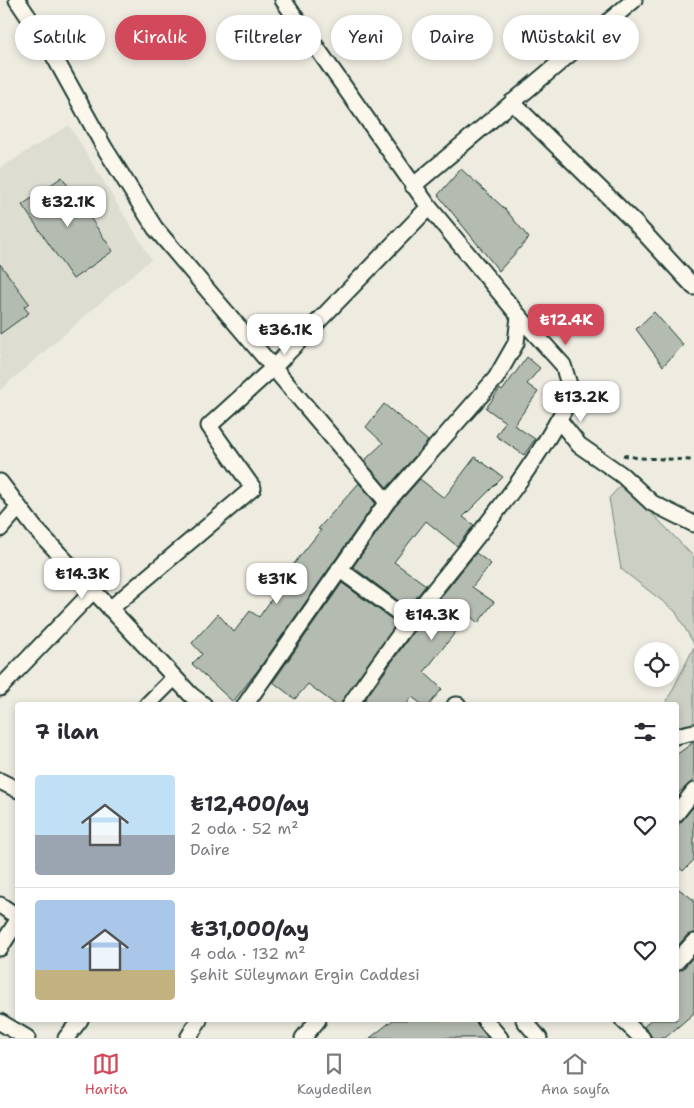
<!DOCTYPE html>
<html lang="tr">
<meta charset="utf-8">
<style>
body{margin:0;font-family:"Shantell Sans",sans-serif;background:#f7f7f7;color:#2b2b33;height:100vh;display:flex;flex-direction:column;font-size:19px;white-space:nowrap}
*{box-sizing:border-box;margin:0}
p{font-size:16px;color:#7c7c81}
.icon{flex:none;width:28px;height:28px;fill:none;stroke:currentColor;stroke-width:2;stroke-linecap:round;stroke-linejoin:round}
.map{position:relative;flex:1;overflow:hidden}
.sheet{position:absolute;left:15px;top:702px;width:664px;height:320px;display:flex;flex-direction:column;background:#fff;border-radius:5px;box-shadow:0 2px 8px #0003}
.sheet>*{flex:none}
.banner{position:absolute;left:15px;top:15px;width:665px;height:45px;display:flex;gap:10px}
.fabs{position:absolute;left:634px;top:642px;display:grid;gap:10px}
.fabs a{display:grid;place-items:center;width:45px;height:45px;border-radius:50%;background:#fff;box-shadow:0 2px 8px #0003;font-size:25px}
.price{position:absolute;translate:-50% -42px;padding:0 11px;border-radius:10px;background:#fff;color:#222;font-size:16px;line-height:32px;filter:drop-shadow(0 1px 2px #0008)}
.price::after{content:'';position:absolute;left:50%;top:30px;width:15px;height:11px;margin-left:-8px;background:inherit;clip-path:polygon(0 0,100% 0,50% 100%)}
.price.selected{background:#d1495b;color:#fff}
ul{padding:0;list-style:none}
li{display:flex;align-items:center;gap:15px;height:125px;padding:0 20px}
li+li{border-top:1px solid #e1e1e2}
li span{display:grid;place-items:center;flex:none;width:140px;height:100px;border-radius:5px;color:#555}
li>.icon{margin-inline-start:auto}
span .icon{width:60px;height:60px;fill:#fffc;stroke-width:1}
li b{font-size:21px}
h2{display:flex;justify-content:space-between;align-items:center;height:60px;padding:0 20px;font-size:21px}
.chip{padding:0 18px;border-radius:22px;background:#fff;box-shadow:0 2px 8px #0003;font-size:18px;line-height:45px}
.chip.selected{background:#d1495b;color:#fff}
.dock{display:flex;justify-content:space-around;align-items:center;height:70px;border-top:1px solid #e1e1e2;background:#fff;font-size:14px;color:#7c7c81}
.dock a{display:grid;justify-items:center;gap:2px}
.dock .selected{color:#d1495b}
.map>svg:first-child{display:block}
</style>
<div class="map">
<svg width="694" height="1038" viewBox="0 0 694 1038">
<rect width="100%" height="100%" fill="#eeece1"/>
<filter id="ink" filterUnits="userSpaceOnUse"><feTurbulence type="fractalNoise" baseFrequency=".02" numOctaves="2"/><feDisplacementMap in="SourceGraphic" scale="10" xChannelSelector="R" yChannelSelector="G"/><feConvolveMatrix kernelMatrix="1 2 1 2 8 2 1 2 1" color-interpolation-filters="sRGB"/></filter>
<g filter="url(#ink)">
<path fill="#ddddd2" d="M69,125L151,259L0,390V168Z"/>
<path fill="#cbcfc4" stroke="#75867c" d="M623,483L694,557V644L675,611L621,569L609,498Z
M694,647V725L676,731V705H665Z"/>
<path fill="#b4bbb0" stroke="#1f3d34" d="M461,169L505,209L529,238L499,271L438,195Z
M62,177L113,251L73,279L22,205Z
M0,264L29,303L24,307L29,313L0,334Z
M654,312L683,345L663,366L636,329Z
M527,357L540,368L527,384L538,392L514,425L535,439L524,455L496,436L505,422L486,408L500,389L502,391Z
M384,404L428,441L387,488L364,461L383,443L366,427Z
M475,457L503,477L463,517L474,525L457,546L426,521L394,562L426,585L408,608L353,567L394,508L420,479L444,498Z
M359,483L375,503L258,670L233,702L192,664L202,654L192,643L218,614L234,632L250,611L259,617L274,596L277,598L295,575L289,570L321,530L318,529Z
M476,553L491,564L472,587L494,602L478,623L469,615L424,672L442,689L429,705H423L412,697L406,705H361L416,628Z
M342,583L397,623L341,705H336L308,684L295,699L273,682Z
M694,742V780L676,795V755Z
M694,806V860L683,871L676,865V828Z
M676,887L694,900V933L687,935L676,948Z
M694,956V1013L665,1038H653L644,1027L650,1020H676V971L683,969Z
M393,1020H475L488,1038H370Z"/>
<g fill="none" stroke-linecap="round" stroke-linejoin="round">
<defs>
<path id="street" d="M17,0L50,49L104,147L155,228L387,502L245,705
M283,0L429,207L519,316L563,365L572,394C531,478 466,548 409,622C389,649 369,677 350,705
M512,102L635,223L694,287
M413,186L634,0
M559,420L579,445L622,475L652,503L694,524
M0,482L34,527L191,695L204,705
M387,502L496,378L516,343L519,316
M0,529L19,507
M339,569L410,621
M110,609L253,488L209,426L274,367L429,207
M0,688L93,591
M147,705L174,678
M455,705H458
M676,736L694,732
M0,781L18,790
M676,814L694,791
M0,905L18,917
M0,948L18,920
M676,962L694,942
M485,1020L500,1038
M524,1020L539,1038
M623,1020L642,1038
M0,1022L27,1038
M66,1038L80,1020
M188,1038L199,1020
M303,1038L318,1020"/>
</defs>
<use href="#street" stroke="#1f3d34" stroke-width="19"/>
<path stroke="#1f3d34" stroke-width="3" stroke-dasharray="5 4" stroke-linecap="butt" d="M623,455L638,458L694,460"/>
<use href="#street" stroke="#fbf7ec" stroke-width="15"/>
</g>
</g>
</svg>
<div class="fabs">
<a><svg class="icon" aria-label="locate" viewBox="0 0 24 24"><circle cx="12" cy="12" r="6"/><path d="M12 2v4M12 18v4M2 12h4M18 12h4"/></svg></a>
</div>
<b class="price" style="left:68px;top:228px">₺32.1K</b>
<b class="price selected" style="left:566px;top:346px">₺12.4K</b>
<b class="price" style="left:285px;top:356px">₺36.1K</b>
<b class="price" style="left:581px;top:423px">₺13.2K</b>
<b class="price" style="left:82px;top:600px">₺14.3K</b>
<b class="price" style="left:277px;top:605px">₺31K</b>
<b class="price" style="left:432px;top:641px">₺14.3K</b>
<div class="banner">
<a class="chip">Satılık</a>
<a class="chip selected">Kiralık</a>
<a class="chip">Filtreler</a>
<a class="chip">Yeni</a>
<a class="chip">Daire</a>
<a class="chip">Müstakil ev</a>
</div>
<section class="sheet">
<h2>7 ilan<svg class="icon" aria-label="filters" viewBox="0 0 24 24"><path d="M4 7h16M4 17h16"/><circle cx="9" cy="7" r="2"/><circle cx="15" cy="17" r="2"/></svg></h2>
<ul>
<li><span style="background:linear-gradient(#bfe0f5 60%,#9aa5b1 0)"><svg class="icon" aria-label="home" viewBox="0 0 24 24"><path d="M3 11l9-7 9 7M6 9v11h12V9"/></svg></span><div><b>₺12,400/ay</b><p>2 oda · 52 m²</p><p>Daire</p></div><svg class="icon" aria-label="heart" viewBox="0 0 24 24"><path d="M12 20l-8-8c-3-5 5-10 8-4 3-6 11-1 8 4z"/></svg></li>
<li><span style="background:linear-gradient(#a9c7e8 70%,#c2b280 0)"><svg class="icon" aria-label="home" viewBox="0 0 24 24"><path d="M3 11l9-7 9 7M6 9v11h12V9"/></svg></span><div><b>₺31,000/ay</b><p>4 oda · 132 m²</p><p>Şehit Süleyman Ergin Caddesi</p></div><svg class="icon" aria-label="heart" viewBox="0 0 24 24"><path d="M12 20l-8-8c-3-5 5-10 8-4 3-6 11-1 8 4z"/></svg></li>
</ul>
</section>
</div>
<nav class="dock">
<a class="selected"><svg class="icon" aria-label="map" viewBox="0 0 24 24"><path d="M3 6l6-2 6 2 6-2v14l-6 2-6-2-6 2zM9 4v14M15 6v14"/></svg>Harita</a>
<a><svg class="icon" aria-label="saved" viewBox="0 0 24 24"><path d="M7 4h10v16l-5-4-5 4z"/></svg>Kaydedilen</a>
<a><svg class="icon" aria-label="home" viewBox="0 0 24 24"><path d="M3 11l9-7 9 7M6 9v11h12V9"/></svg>Ana sayfa</a>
</nav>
